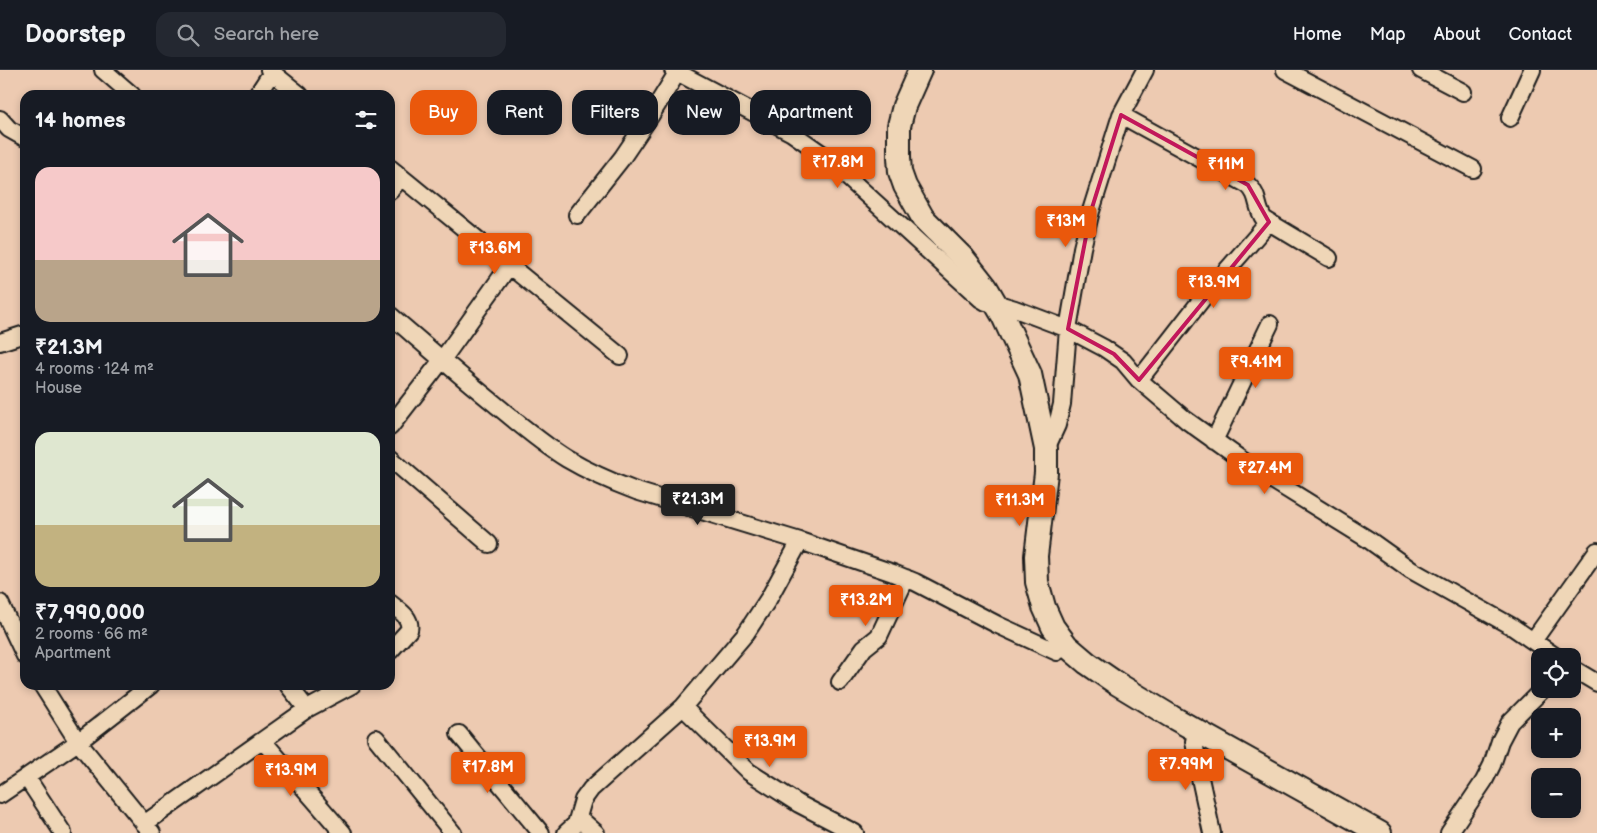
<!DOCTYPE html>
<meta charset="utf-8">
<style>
body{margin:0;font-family:"Balsamiq Sans",sans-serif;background:#242831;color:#f1f3f6;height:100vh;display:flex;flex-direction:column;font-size:19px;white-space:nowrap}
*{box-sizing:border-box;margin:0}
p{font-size:16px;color:#9ea1a6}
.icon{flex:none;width:28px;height:28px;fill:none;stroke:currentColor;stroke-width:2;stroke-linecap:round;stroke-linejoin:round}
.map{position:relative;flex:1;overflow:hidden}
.side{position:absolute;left:20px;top:20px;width:375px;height:600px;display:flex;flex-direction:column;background:#171b24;border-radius:15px;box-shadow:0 2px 8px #0003}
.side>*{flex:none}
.banner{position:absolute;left:410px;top:20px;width:475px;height:45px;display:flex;gap:10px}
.controls{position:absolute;left:1531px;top:578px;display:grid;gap:10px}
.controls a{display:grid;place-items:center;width:50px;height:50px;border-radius:10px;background:#171b24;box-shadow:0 2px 8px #0003;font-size:25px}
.price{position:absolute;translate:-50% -42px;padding:0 11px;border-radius:5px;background:#ea580c;color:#fff;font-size:16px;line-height:32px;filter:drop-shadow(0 1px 2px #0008)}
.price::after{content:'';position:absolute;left:50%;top:30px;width:15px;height:11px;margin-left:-8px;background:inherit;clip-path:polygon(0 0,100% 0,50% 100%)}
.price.current{background:#222;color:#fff}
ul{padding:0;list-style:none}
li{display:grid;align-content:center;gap:10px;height:265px;padding:0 15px}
li span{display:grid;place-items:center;height:155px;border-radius:15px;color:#555}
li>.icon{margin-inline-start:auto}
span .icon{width:90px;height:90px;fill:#fffc;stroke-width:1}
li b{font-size:21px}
h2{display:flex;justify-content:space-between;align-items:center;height:60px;padding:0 15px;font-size:21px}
.tag{padding:0 18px;border-radius:15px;background:#171b24;box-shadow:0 2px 8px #0003;font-size:18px;line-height:45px}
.tag.current{background:#ea580c;color:#fff}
header{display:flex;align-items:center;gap:30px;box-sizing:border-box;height:70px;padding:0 25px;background:#171b24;border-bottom:1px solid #363941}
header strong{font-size:24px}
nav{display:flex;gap:28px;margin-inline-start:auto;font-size:18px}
.search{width:350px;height:45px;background:#242831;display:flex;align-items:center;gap:12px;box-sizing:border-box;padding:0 18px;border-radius:15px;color:#9ea1a6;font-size:19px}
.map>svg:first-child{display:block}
</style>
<header>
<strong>Doorstep</strong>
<div class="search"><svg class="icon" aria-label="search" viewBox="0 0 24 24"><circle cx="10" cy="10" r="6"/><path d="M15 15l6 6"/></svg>Search here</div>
<nav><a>Home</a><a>Map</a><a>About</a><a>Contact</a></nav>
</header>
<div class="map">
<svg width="1597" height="763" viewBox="0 0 1597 763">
<rect width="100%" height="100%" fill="#edcab1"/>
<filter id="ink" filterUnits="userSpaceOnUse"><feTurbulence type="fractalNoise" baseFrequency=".02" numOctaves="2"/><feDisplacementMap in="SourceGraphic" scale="10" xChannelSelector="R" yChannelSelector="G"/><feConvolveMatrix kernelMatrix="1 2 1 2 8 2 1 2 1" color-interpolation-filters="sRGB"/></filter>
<g filter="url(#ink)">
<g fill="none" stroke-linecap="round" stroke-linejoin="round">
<defs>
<path id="minor" d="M103,0L132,25
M269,0L300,25
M673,0L792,63L822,84L981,229L986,232L995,233L1015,239L1068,259L1104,278L1123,291L1139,310L1186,350L1253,398L1369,470L1411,500L1511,556L1555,586
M1285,0L1473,99
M1421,0L1463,22
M257,25L272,2
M1121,45L1248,115C1260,126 1255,136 1264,149L1329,188
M1510,48L1532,0
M0,49L9,59L25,68
M390,98L620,286
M390,121L401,107
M577,145L622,88L649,48L677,3
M390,245C425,275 459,305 495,334C518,353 541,373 567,389C589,402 612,412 636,421L800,471L893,503L915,512L998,555L1057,582
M0,272L25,264
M1139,310L1206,224L1269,152
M390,357L442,290L509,196
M1214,371L1270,254
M1044,380L1046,379L1057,355L1062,334L1068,259L1082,178L1091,141L1121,45L1145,0
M390,388L489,474
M0,533L25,586
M390,533C398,540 412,547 409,560L390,581
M1533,571L1597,481
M1572,598L1597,613
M840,612L864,578L879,566L906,508
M42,615L78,672L152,763
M288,615L307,639
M683,637L749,702L799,734L855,763
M459,664L541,763
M376,668L453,763
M263,671L343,763
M1194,671L1200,708L1212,763
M27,708L63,763
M0,725L78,672L151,615
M578,747L596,763
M144,754L307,639L352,615
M566,763L576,754L583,730L591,719L683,637L746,563L769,528L800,471
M1449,763L1484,711L1492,695L1500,671L1510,652L1543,619"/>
<path id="secondary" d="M920,0L904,36L899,56V87L900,102L905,116L923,148L964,189L986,217L1003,246L1030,304L1046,379V403L1036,486L1037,512L1044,537L1053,557L1067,576L1087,593L1116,613L1172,647L1380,763"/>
</defs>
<use href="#minor" stroke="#1c1c1c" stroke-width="20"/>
<use href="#secondary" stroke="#1c1c1c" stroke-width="26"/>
<use href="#minor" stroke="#efd6b7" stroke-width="16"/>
<use href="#secondary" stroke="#efd6b7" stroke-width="22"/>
</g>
</g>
<path fill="none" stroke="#c2185b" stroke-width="4" stroke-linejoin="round" d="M1121,45L1248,115L1269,152L1139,310L1114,284L1068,259L1091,141Z"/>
</svg>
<div class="controls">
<a><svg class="icon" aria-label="locate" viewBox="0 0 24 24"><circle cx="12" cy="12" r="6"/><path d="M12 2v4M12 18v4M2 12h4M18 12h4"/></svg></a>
<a>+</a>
<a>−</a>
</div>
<b class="price" style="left:838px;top:119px">₹17.8M</b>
<b class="price" style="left:1226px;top:121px">₹11M</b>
<b class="price" style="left:1066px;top:178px">₹13M</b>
<b class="price" style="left:495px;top:205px">₹13.6M</b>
<b class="price" style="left:1214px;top:239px">₹13.9M</b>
<b class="price" style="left:1256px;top:319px">₹9.41M</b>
<b class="price" style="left:1265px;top:425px">₹27.4M</b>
<b class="price current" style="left:698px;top:456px">₹21.3M</b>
<b class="price" style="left:1020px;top:457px">₹11.3M</b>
<b class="price" style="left:866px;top:557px">₹13.2M</b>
<b class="price" style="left:770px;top:698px">₹13.9M</b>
<b class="price" style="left:1186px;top:721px">₹7.99M</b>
<b class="price" style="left:488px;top:724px">₹17.8M</b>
<b class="price" style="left:291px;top:727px">₹13.9M</b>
<div class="banner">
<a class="tag current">Buy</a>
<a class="tag">Rent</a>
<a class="tag">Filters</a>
<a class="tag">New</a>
<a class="tag">Apartment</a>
</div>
<section class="side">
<h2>14 homes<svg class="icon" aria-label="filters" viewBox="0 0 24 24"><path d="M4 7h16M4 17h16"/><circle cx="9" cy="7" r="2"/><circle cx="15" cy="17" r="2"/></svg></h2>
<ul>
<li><span style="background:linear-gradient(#f6c9c9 60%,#b9a48a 0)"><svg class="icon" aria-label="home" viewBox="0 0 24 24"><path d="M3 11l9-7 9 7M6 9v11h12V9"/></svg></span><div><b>₹21.3M</b><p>4 rooms · 124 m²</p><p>House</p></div></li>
<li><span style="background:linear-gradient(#dfe7d0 60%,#c2b280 0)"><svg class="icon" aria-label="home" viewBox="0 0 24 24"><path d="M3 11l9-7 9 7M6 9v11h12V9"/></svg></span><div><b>₹7,990,000</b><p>2 rooms · 66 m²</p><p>Apartment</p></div></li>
</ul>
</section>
</div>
